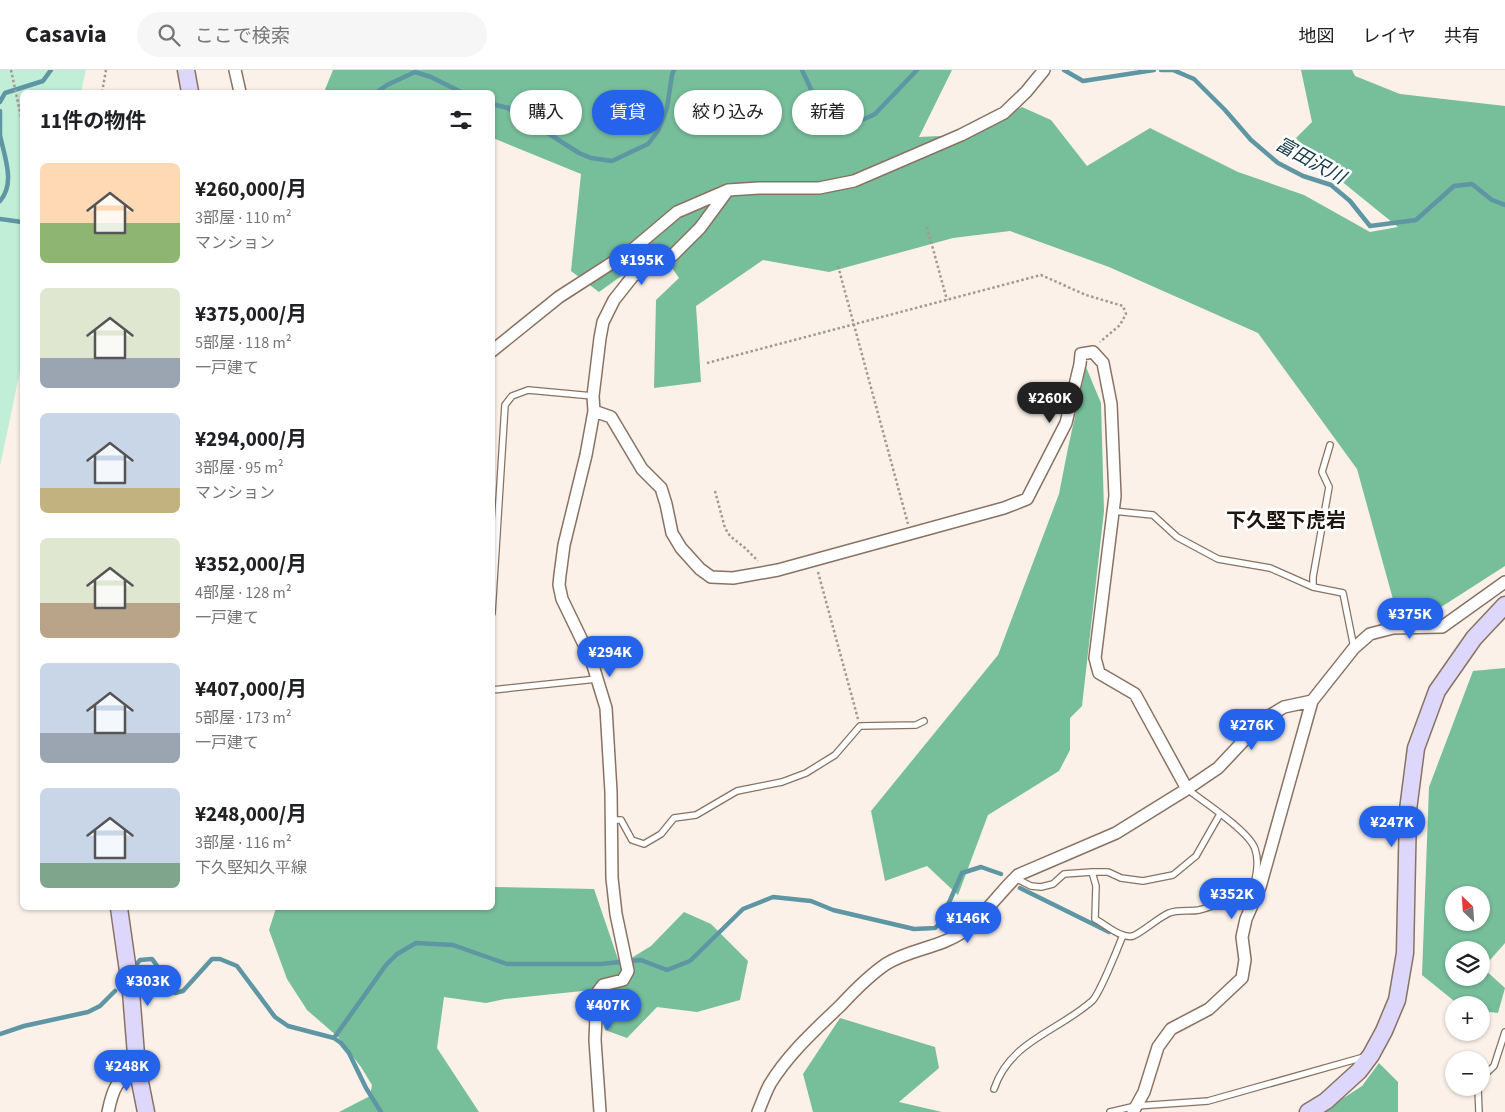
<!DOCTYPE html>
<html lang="ja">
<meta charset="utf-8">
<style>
body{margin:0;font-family:"Source Sans 3","Noto Sans JP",sans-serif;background:#f6f6f6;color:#202124;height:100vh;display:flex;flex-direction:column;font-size:19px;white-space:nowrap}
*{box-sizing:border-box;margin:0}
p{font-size:16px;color:#757577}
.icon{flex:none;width:28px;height:28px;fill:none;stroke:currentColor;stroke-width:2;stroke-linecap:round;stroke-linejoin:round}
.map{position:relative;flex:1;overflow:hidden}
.details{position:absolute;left:20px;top:20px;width:475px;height:820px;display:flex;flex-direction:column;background:#fff;border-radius:8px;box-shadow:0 1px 4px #0004}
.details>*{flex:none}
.guide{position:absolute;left:510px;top:20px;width:475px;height:45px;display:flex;gap:10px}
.needle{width:32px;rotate:335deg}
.tools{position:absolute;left:1445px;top:816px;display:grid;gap:10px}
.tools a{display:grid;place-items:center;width:45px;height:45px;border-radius:50%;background:#fff;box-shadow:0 1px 4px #0004;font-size:25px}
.price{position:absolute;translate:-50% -42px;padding:0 11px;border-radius:18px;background:#2563eb;color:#fff;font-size:16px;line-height:32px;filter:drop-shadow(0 1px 2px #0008)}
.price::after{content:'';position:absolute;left:50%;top:30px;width:15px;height:11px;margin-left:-8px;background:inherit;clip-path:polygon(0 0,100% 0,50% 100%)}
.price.selected{background:#222;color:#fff}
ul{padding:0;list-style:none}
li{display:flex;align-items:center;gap:15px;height:125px;padding:0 20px}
li span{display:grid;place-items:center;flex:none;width:140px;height:100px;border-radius:8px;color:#555}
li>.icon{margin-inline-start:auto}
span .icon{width:60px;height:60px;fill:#fffc;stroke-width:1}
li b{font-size:21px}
h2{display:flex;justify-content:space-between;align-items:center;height:60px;padding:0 20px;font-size:21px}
.pill{padding:0 18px;border-radius:22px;background:#fff;box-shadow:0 1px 4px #0004;font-size:18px;line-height:45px}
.pill.selected{background:#2563eb;color:#fff}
header{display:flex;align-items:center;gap:30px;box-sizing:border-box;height:70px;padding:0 25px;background:#fff;border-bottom:1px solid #e0e0e0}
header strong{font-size:24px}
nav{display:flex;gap:28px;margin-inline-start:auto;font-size:18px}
.search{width:350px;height:45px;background:#f6f6f6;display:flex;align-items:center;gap:12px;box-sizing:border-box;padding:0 18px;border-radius:28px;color:#757577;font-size:19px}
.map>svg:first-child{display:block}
</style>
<header>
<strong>Casavia</strong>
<div class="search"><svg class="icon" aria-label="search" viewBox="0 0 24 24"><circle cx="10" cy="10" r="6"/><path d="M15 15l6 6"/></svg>ここで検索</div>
<nav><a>地図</a><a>レイヤ</a><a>共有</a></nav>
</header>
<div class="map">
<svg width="1505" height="1042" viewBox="0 0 1505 1042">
<rect width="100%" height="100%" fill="#fbf1e9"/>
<path fill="#c1eed6" d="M0,0H86L81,22H22V292L0,396Z"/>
<path fill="#77be9a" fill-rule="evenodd" d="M333,0H952L919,67L961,65L1022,37L1051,50L1087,96L1150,58L1238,102L1304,125L1370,162L1398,157L1319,93L1296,68L1312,52L1301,0H1352L1355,6L1400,24L1505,36V496L1438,539L1394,533L1357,399L1258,263L1109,197L1010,161L953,168L829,202L763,190L696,236L701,312L654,318L656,230L679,208L659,179L599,222L571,201L581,104L493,68L492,22H324Z
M1086,297L1101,333L1104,441L1082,636L1070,648V680L1059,701L988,745L958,825L927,796L885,811L871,741L998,585L1059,424L1068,378Z
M1505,598V873L1483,898L1505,918L1498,943L1481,941V935H1459L1422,905L1429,717L1473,601ZM1454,825H1481V852H1454ZM1454,880H1481V908H1454Z
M493,817L594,819L620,895L651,876L684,842L711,854L748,891L740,930L697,942L657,937L627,968L605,960L592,920L505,929L486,933L444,927L437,978L479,1042H339L370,1026L372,1015L361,997L338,967L307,940L287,909L269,860L276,838H492Z
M840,948L935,977L939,998L899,1032L942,1042H813L803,1004Z
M1379,993L1398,1012V1042H1322L1362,1016Z"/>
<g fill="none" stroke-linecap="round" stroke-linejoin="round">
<path stroke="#5e96a4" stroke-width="4.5" d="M802,0L822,43L841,56L854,54L875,44L917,0
M1064,0L1083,11L1154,0
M1161,0H1173L1194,9L1225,40L1251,70L1278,93L1303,106L1331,115L1350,131L1370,156L1416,150L1454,116L1472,114L1492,130L1505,135
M377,22L387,15L415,2L431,7L461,22
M0,32L5,23L43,11L51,0
M492,34L508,38L579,83L591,88L612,91L648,74L658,61L667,38L672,5L674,0
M0,41C0,49 0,58 0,65C4,86 16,113 0,131
M0,149L22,152
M1020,818L1109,862
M134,897L140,890L152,889C161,900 166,913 175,923L183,921L212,889H220L237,896L275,947L288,956L334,968L341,973L349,983L366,1018L381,1042
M0,964L24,956L88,942L100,936L115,921
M334,968L386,895L397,884L416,873L453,875L507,894H600L641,890L667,900L690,891L743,839L773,827L811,831L833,840L914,859L935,858L940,853L962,803L981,797L1001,804"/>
<defs>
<path id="lane" d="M1330,375L1322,402L1329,417L1313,507V517L1343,523L1354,578
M1113,441L1153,445L1177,467L1218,489L1270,498L1313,517
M492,543L505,335L512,326L528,320L593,326
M492,620L597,609
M1187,719C1203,731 1250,762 1255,779C1259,790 1257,803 1254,814
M612,750H621L632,770L644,774L661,764L674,748L696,745L737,721L782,712L806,703L835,685L860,656L916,655L924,651
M1092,802H1108L1121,808L1143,811L1173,805L1196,786L1220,744
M1015,808L1031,816L1041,817L1053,814L1064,804L1092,802L1096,816L1095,849C1105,854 1121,869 1133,866C1141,863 1158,848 1169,843C1180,839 1189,842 1199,840C1221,835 1242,821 1261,810
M1481,1008L1494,996L1505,962
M1478,1018L1479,1042
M994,1019C1010,971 1057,962 1092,931C1099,925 1118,878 1123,865
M1110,1042L1136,1036L1208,1031L1364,987"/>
<path id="street" d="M235,0L240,22
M492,281L559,227L632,180L677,142L728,120L759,118H819L854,111L961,65L1004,43L1026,22L1044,0
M594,341L611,347L642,399L661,418L666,434L672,463L681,478L700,499L711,507L733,508L778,500L1004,438L1027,429L1066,353L1080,294L1081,284L1093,282L1103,293L1111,334L1115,426L1095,588L1099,603L1135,624L1187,719
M108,1042C113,1018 116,1011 137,997
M600,1042L595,970L597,923L603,915L623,910L628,901L616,844L612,808L611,722L606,638L591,589L562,529L559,515L560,505L564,475L586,385L594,341L593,326L600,268L603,252L614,230L633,206L673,185L700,158L728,120
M758,1042C762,1033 765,1023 770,1014C788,984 816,959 841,935C854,921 870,905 886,894C910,879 939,878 963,862C984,846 999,823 1018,805L1116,763L1187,719L1218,698L1264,649L1284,637L1312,631
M1133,1042L1144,1022L1158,977L1171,959L1209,939L1242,908L1245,890L1242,867L1246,849L1260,817L1312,631L1354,578L1370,564L1393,558L1442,557L1505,512"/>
<path id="secondary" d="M186,0L190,22
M119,838L131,922L137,997L146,1042
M1308,1042L1326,1031L1359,1001L1371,985L1384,961L1397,930L1405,883L1408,740L1416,678L1437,621L1474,568L1505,535"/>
</defs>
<use href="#lane" stroke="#897261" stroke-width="8"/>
<use href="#street" stroke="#897261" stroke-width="14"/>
<use href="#secondary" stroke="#897261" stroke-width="19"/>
<path stroke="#a29991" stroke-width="2.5" stroke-dasharray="2.5 2.5" stroke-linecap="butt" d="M11,0L22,51
M102,22L106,0
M927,157L947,230
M838,196L908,454
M707,293L1041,205L1086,225L1123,236L1126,244L1120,255L1100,272
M715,421L725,458L730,466L745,478L758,491
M818,502L858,649"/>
<use href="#lane" stroke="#fff" stroke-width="5.5"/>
<use href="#street" stroke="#fff" stroke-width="11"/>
<use href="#secondary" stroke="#ddd7fc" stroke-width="16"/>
</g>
<g text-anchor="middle" stroke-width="5" stroke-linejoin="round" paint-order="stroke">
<g font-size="19" font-style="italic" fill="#133b45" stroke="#fff">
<text transform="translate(1311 90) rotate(29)" y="7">富田沢川</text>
</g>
<g font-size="20" font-weight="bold" fill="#1e150e" stroke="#fff">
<text x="1286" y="457">下久堅下虎岩</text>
</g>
</g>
</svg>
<div class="tools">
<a><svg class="needle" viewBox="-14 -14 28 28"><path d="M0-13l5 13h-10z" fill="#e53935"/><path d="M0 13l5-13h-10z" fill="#757577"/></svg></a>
<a><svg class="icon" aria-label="layers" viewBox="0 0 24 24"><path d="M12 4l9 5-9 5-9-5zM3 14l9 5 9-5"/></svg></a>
<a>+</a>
<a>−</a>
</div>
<b class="price" style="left:642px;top:216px">¥195K</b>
<b class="price selected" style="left:1050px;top:354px">¥260K</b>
<b class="price" style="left:1410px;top:570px">¥375K</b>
<b class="price" style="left:610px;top:608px">¥294K</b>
<b class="price" style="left:1252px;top:681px">¥276K</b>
<b class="price" style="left:1392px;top:778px">¥247K</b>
<b class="price" style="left:1232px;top:850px">¥352K</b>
<b class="price" style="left:968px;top:874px">¥146K</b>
<b class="price" style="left:148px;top:937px">¥303K</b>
<b class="price" style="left:608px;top:961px">¥407K</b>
<b class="price" style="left:127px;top:1022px">¥248K</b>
<div class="guide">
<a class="pill">購入</a>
<a class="pill selected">賃貸</a>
<a class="pill">絞り込み</a>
<a class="pill">新着</a>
</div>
<section class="details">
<h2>11件の物件<svg class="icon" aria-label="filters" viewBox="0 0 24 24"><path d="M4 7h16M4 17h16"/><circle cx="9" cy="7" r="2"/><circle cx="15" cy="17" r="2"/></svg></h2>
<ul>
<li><span style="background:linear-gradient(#ffd9b3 60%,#8fb573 0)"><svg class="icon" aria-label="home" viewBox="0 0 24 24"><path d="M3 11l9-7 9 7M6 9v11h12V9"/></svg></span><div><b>¥260,000/月</b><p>3部屋 · 110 m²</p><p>マンション</p></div></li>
<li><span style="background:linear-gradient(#dfe7d0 70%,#9aa5b1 0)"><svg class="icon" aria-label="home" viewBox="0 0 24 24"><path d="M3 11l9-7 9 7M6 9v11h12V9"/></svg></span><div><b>¥375,000/月</b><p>5部屋 · 118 m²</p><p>一戸建て</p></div></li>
<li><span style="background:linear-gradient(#c9d6e8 75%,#c2b280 0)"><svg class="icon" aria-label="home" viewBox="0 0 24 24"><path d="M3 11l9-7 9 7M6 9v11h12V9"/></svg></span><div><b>¥294,000/月</b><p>3部屋 · 95 m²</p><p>マンション</p></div></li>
<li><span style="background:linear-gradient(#dfe7d0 65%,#b9a48a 0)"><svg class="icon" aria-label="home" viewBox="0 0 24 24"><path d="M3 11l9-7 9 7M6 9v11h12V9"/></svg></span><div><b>¥352,000/月</b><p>4部屋 · 128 m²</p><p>一戸建て</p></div></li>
<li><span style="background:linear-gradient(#c9d6e8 70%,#9aa5b1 0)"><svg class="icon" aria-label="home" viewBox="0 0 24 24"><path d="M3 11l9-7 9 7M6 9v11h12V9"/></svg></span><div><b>¥407,000/月</b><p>5部屋 · 173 m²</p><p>一戸建て</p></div></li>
<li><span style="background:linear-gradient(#c9d6e8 75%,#7fa58c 0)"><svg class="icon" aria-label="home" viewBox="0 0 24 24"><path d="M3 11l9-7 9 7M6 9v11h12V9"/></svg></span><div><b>¥248,000/月</b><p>3部屋 · 116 m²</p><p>下久堅知久平線</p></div></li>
</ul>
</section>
</div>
